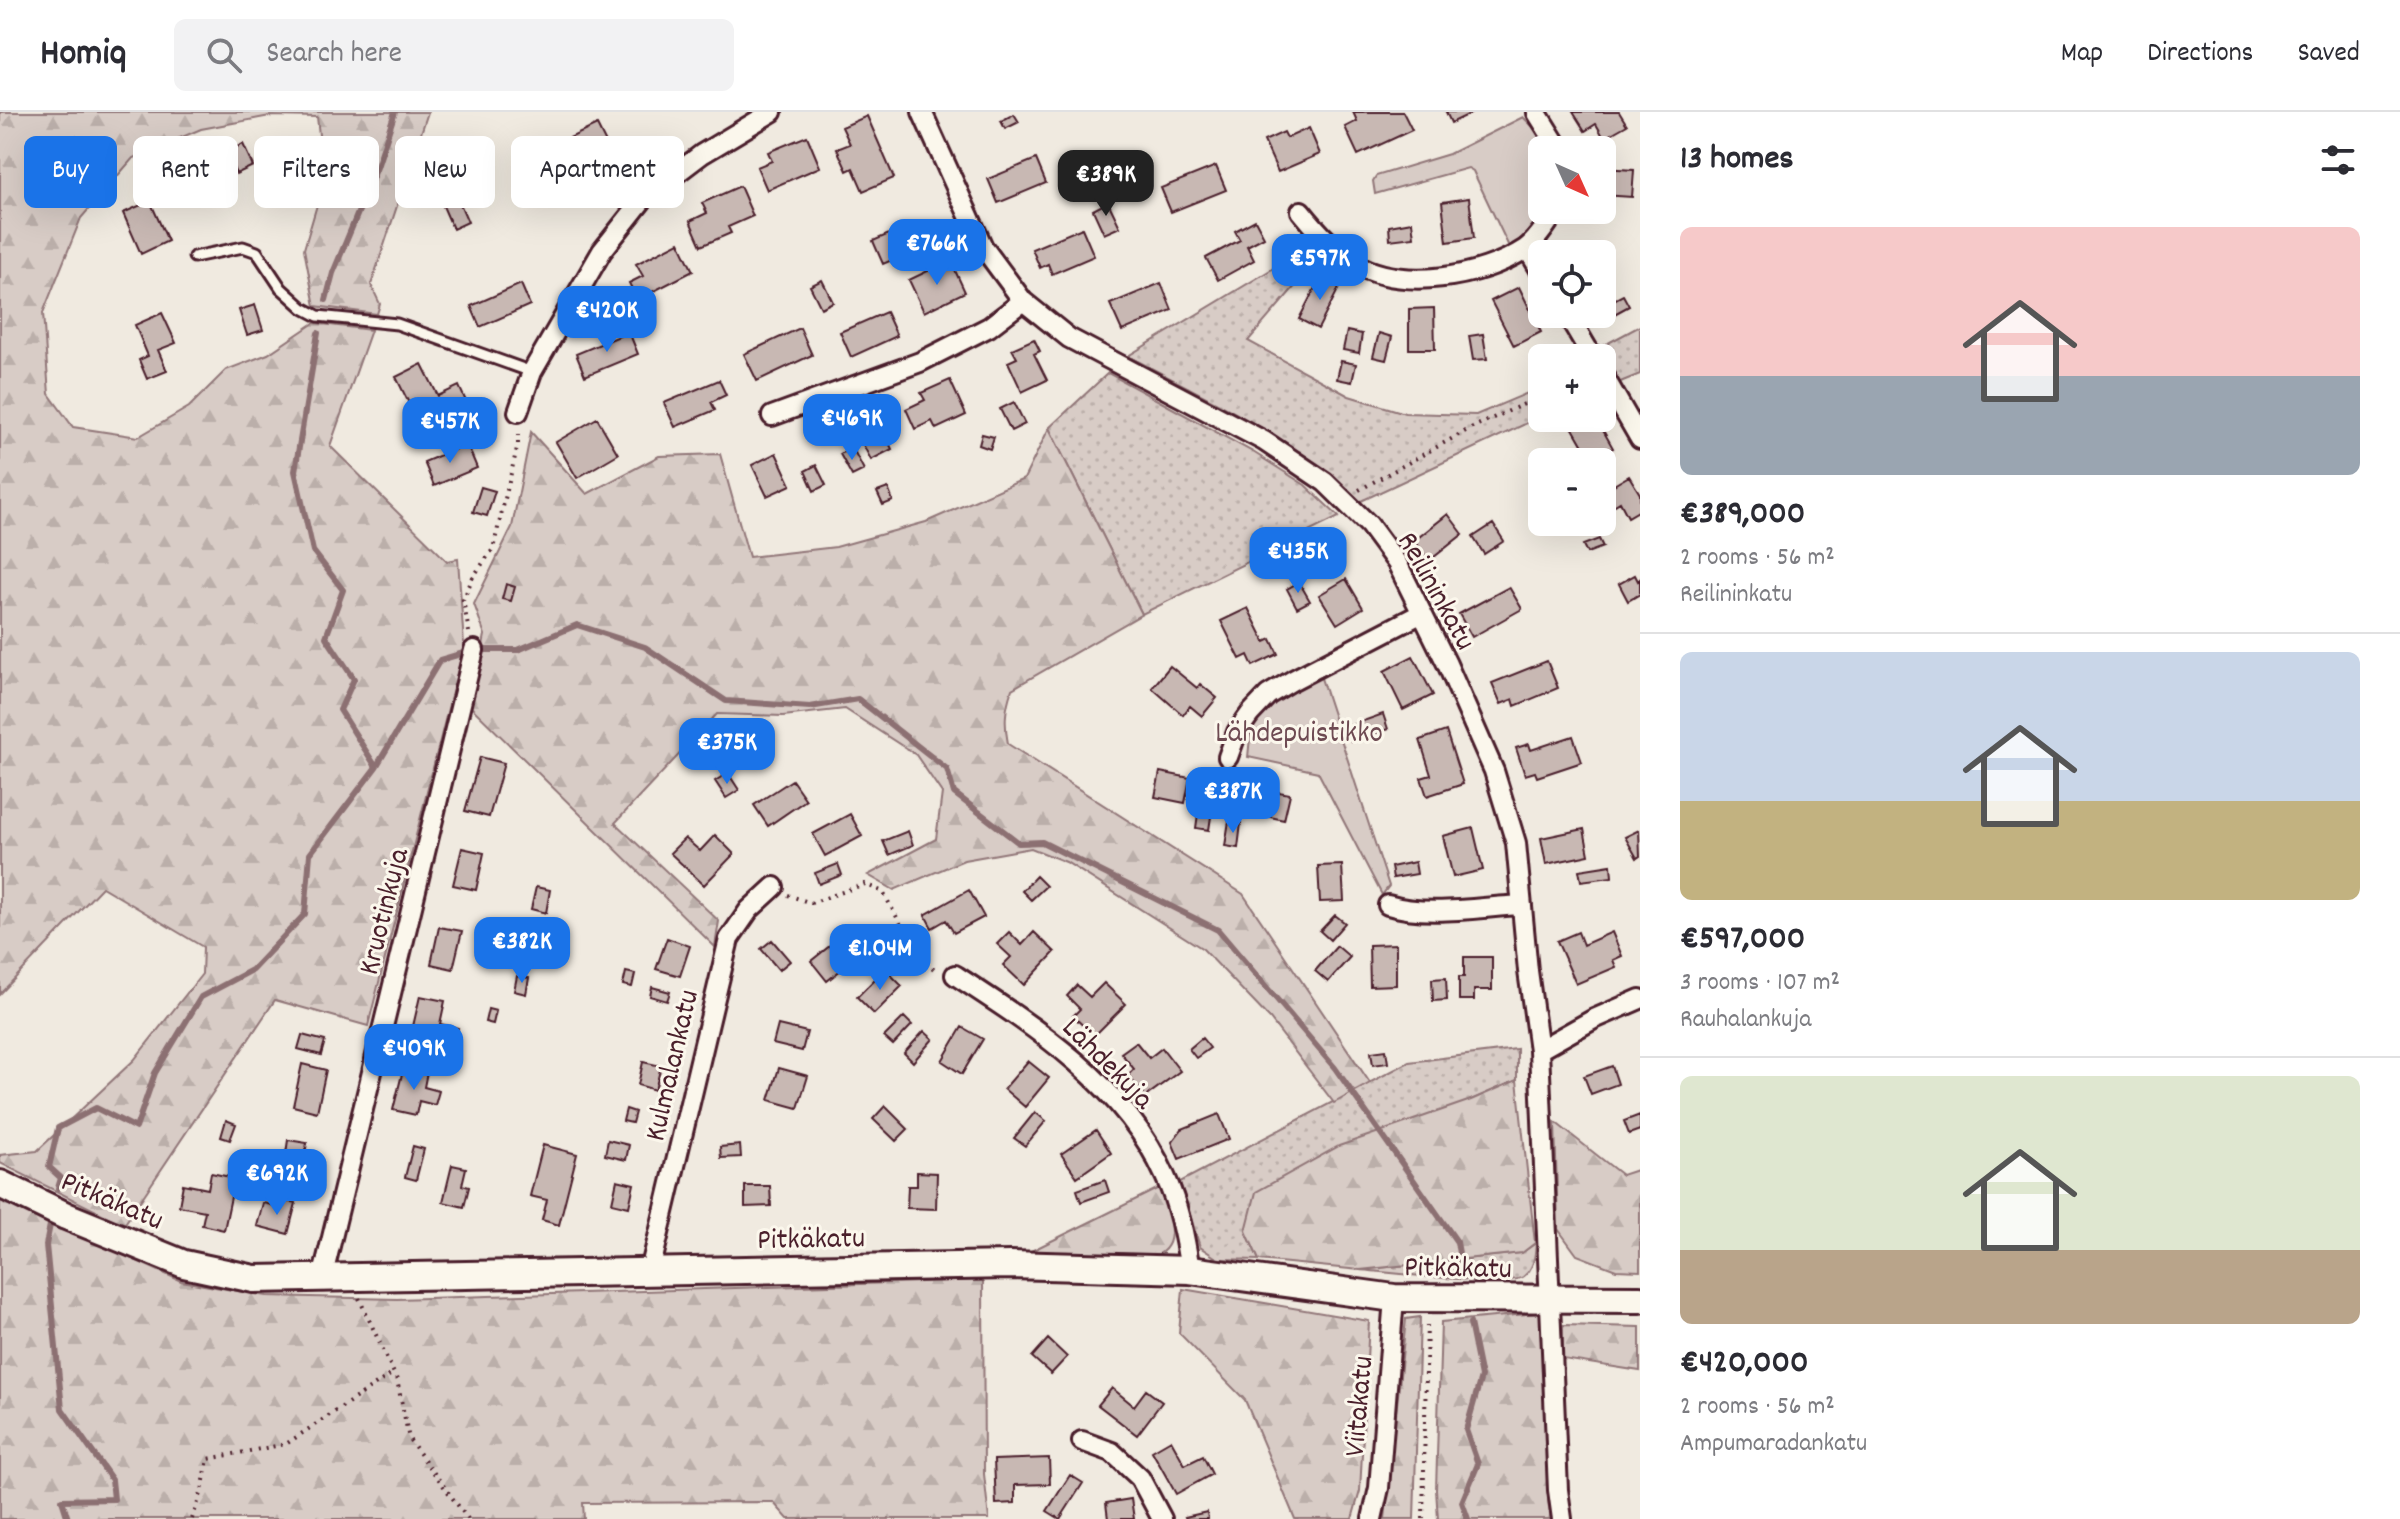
<!DOCTYPE html>
<meta charset="utf-8">
<style>
body{margin:0;font-family:Dekko,sans-serif;background:#f2f2f3;color:#2b2b33;height:100vh;display:flex;flex-direction:column;font-size:30px;white-space:nowrap}
*{box-sizing:border-box;margin:0}
p{font-size:26px;color:#7c7c81}
.icon{flex:none;width:44px;height:44px;fill:none;stroke:currentColor;stroke-width:2;stroke-linecap:round;stroke-linejoin:round}
.map{position:relative;flex:1;overflow:hidden}
.sheet{display:flex;flex-direction:column;background:#fff;width:760px}
.sheet>*{flex:none}
.guide{position:absolute;left:24px;top:24px;width:760px;height:72px;display:flex;gap:16px}
.needle{width:52px;rotate:135deg}
.tools{position:absolute;left:1528px;top:24px;display:grid;gap:16px}
.tools a{display:grid;place-items:center;width:88px;height:88px;border-radius:12px;background:#fff;box-shadow:0 8px 32px #0002;font-size:40px}
.price{position:absolute;translate:-50% -68px;padding:0 18px;border-radius:16px;background:#1a73e8;color:#fff;font-size:26px;line-height:52px;filter:drop-shadow(0 2px 4px #0008)}
.price::after{content:'';position:absolute;left:50%;top:48px;width:24px;height:18px;margin-left:-12px;background:inherit;clip-path:polygon(0 0,100% 0,50% 100%)}
.price.on{background:#222;color:#fff}
ul{padding:0;list-style:none}
li{display:grid;align-content:center;gap:16px;height:424px;padding:0 40px}
li+li{border-top:2px solid #e1e1e2}
li span{display:grid;place-items:center;height:248px;border-radius:12px;color:#555}
li>.icon{margin-inline-start:auto}
span .icon{width:144px;height:144px;fill:#fffc;stroke-width:1}
li b{font-size:34px}
h2{display:flex;justify-content:space-between;align-items:center;height:96px;padding:0 40px;font-size:34px}
.pill{padding:0 28px;border-radius:12px;background:#fff;box-shadow:0 8px 32px #0002;font-size:28px;line-height:72px}
.pill.on{background:#1a73e8;color:#fff}
header{display:flex;align-items:center;gap:48px;box-sizing:border-box;height:112px;padding:0 40px;background:#fff;border-bottom:2px solid #e1e1e2}
header strong{font-size:38px}
nav{display:flex;gap:44px;margin-inline-start:auto;font-size:28px}
.search{width:560px;height:72px;background:#f2f2f3;display:flex;align-items:center;gap:20px;box-sizing:border-box;padding:0 28px;border-radius:12px;color:#7c7c81;font-size:30px}
main{display:flex;flex:1;min-height:0}
.map>svg:first-child{display:block}
</style>
<header>
<strong>Homiq</strong>
<div class="search"><svg class="icon" aria-label="search" viewBox="0 0 24 24"><circle cx="10" cy="10" r="6"/><path d="M15 15l6 6"/></svg>Search here</div>
<nav><a>Map</a><a>Directions</a><a>Saved</a></nav>
</header>
<main>
<div class="map">
<svg width="1640" height="1407" viewBox="0 0 1640 1407">
<defs>
<pattern id="grass-dots" width="8" height="8" patternUnits="userSpaceOnUse" patternTransform="scale(2)"><rect width="8" height="8" fill="#d8ccc6"/><path d="M2 2h.1M6 6h.1" fill="none" stroke="#bbafaa" stroke-width="1.8" stroke-linecap="round"/></pattern>
<pattern id="forest-firs" width="22" height="20" patternUnits="userSpaceOnUse" patternTransform="scale(2)"><rect width="22" height="20" fill="#d8ccc6"/><path d="M5 1l3.5 6h-7zM16 11l3.5 6h-7z" fill="#bbafaa"/></pattern>
</defs>
<rect width="100%" height="100%" fill="#f0eae0"/>
<filter id="ink" filterUnits="userSpaceOnUse"><feTurbulence type="fractalNoise" baseFrequency=".0125" numOctaves="2"/><feDisplacementMap in="SourceGraphic" scale="16" xChannelSelector="R" yChannelSelector="G"/><feConvolveMatrix kernelMatrix="1 2 1 2 8 2 1 2 1" color-interpolation-filters="sRGB"/></filter>
<g filter="url(#ink)">
<path fill="url(#grass-dots)" stroke="#917678" stroke-width="2" d="M1312,133L1321,144L1248,229L1349,284L1405,301L1476,303L1542,275V304L1359,390C1294,325 1209,287 1128,244Z
M1640,214V262L1618,271L1597,237Z
M1108,261L1253,340L1305,373L1339,405L1142,502L1049,316Z
M1517,937V968L1471,988L1246,1119L1259,1148L1218,1147L1200,1135L1180,1070L1409,950Z
M1536,1131C1535,1144 1534,1157 1523,1165C1505,1175 1387,1160 1360,1158L1521,1141Z"/>
<path fill="url(#forest-firs)" stroke="#917678" stroke-width="2" d="M0,0H428L371,173L380,192L377,202L315,194L304,137L324,69L317,5L270,4L201,17L133,46L81,106L43,201L49,282L73,315L138,325L189,295L226,258L268,242L314,211L371,218L330,334L447,449L458,447L464,533L368,914L275,888L124,1113L0,1051V1043L37,1039L134,948L202,862L203,835L102,775L0,882Z
M1049,316L1142,502L1012,577C1005,597 1004,611 1008,632L1243,782L1370,971L1334,991L1270,907L1203,837L1066,750L1031,736L964,748L894,778L868,763L936,727L942,681L916,643L845,597L783,604L717,602L615,711L719,809L715,835L471,595L485,523L474,492L512,415L531,320L587,382L659,344L720,342L749,445L836,435L926,410L1024,367Z
M1517,968L1535,1131L1522,1141L1360,1158L1259,1148L1246,1119L1256,1080L1339,1034L1471,988Z
M1555,1010L1622,1063L1640,1057V1159L1616,1158L1577,1143L1558,1117Z
M1161,1075C1167,1098 1185,1138 1150,1145L1023,1143Z
M0,1087L181,1169L267,1184L397,1187L983,1168L984,1362L989,1407H788L773,1390L583,1391L584,1407H0Z
M1183,1177L1369,1209L1360,1379L1352,1407H1295L1245,1288L1179,1221Z
M1547,1200L1548,1389L1551,1407H1438L1436,1378L1441,1210Z
M1420,1205L1414,1407H1385L1406,1207Z
M1563,1213L1640,1215V1259L1563,1247Z"/>
<path fill="#d8ccc6" stroke="#917678" stroke-width="2" d="M1523,5L1541,23L1549,38H1542V98H1545L1536,112L1510,137L1473,59L1468,56L1375,82L1373,69L1376,64L1449,42Z
M1320,563L1389,774L1382,783L1318,660L1248,645C1249,637 1249,628 1252,620C1261,592 1297,577 1320,563Z"/>
<g fill="none" stroke-linecap="round" stroke-linejoin="round">
<path stroke="#8c6f72" stroke-width="6" d="M326,188L333,161L377,55L395,0
M376,655L440,548L474,538H518L577,513L645,535L726,589L810,595L858,587L947,657L954,681L1019,731L1042,730L1218,818L1335,956L1457,1130L1463,1164
M58,1076L61,1066L49,1055L58,1016L96,996L136,1016L155,961L201,885L252,858L305,802L310,742L376,655L340,598L354,567L326,525L343,478L313,439L295,359L318,221
M50,1113L46,1133L62,1297L112,1368L114,1387L62,1388L68,1407
M1468,1407L1462,1390L1478,1352L1466,1318L1481,1265L1470,1211"/>
</g>
<path fill="#c8b8b3" stroke="#4a1f2b" stroke-width="2" d="M1353,0H1403L1412,18L1358,43L1345,15L1357,9Z
M1446,0H1474L1451,11Z
M1573,0H1619L1627,13L1604,26L1596,12L1585,19Z
M1014,2L1019,10L1005,17L1001,9Z
M867,4L894,66L863,79L853,56L847,59L837,37L850,32L842,15Z
M597,13L606,31L570,48L561,30Z
M1309,16L1320,42L1278,60L1264,29L1284,20L1287,26Z
M807,24L820,55L767,78L757,55L772,49L768,40Z
M243,32L253,54L236,62L226,40Z
M1036,47L1046,71L998,91L988,67Z
M1216,54L1226,78L1171,100L1161,76Z
M1602,56L1634,58L1632,85L1602,83Z
M740,74L753,104L728,115L731,121L701,134L690,109L707,101L702,91Z
M1469,86L1474,126L1447,130L1442,90Z
M458,87L468,110L453,117L443,94Z
M150,89L168,129L141,142L123,101Z
M1108,90L1120,115L1104,122L1093,98Z
M1255,108L1264,125L1247,134L1254,148L1218,168L1206,146L1240,128L1235,119Z
M1412,110L1414,125L1390,128L1389,114Z
M1082,116L1094,144L1052,162L1048,152L1040,156L1032,137Z
M889,122L899,145L883,152L873,129Z
M679,130L693,159L650,181L654,189L641,195L629,171L643,164L636,152Z
M953,154L965,180L924,200L909,168L936,155L939,160Z
M1321,164L1340,174L1318,217L1299,207Z
M822,168L833,190L821,196L810,174Z
M1161,171L1172,198L1122,219L1110,192Z
M521,172L530,193L480,215L471,194Z
M1519,175L1541,220L1514,234L1491,189Z
M1623,183L1629,194L1607,206L1602,194Z
M255,193L263,218L247,223L239,198Z
M1434,196L1435,237H1409V197Z
M886,200L897,224L851,245L840,220Z
M162,201L176,231L158,238L167,259L147,267L139,248L148,244L135,213Z
M800,216L812,243L757,269L744,242Z
M1347,219L1362,222L1359,241L1343,238Z
M629,220L638,242L585,264L576,242Z
M1379,221L1392,225L1386,248L1373,245Z
M1483,222L1487,247L1473,248L1469,224Z
M1034,227L1040,239L1034,242L1047,268L1022,280L1008,250L1017,246L1012,237Z
M1341,249L1356,252L1352,270L1337,267Z
M422,252L438,284L459,274L470,298L423,320L396,265Z
M719,268L726,283L711,290L715,298L675,315L664,291Z
M950,268L966,303L936,317L932,309L915,317L906,297L925,288L921,281Z
M1014,290L1025,312L1011,319L1000,297Z
M597,306L618,342L577,366L556,330Z
M1584,306H1596L1613,336L1587,350H1564L1562,346L1583,334L1571,313Z
M879,310L892,337L871,348L857,321Z
M982,322L994,325L990,337L979,333Z
M467,332L477,356L434,374L424,350Z
M852,335L864,358L852,364L840,342Z
M776,341L791,373L767,384L752,353Z
M816,353L826,373L814,379L805,359Z
M1629,364L1640,382V398L1628,405L1620,390L1602,401V380Z
M481,375L495,379L487,404L473,400Z
M888,376L893,389L883,393L877,380Z
M1448,402L1463,422L1429,449L1414,429Z
M1493,412L1504,429L1484,442L1473,425Z
M1599,427L1603,435L1587,441L1583,433Z
M1635,463L1638,469L1640,467V482L1628,489L1619,472Z
M1346,467L1363,496L1337,512L1319,483Z
M1299,470L1310,489L1297,496L1287,477Z
M506,472L515,475L511,489L502,487Z
M1509,475L1522,497L1472,525L1459,502Z
M1248,496L1265,530L1271,527L1278,542L1253,554L1248,543L1240,547L1221,509Z
M1413,544L1433,583L1403,598L1384,559Z
M1547,549L1558,576L1515,594L1513,587L1501,592L1492,571Z
M1170,554L1197,576L1200,572L1217,586L1202,604L1190,594L1183,603L1152,576Z
M1383,602L1388,617L1351,629L1346,615Z
M1446,619L1463,672L1427,684L1421,666L1431,663L1420,628Z
M1573,624L1582,650L1537,665L1535,660L1525,663L1516,636L1529,632L1531,638Z
M480,645L504,651L489,705L465,699Z
M1160,660L1190,666L1185,691L1155,685Z
M728,661L739,678L726,686L715,669Z
M792,668L806,688L768,714L754,693Z
M1257,676L1290,682L1284,708L1252,701Z
M1199,695L1212,698L1209,718L1196,716Z
M850,702L862,724L825,744L813,722Z
M1229,709L1241,711L1238,736L1225,734Z
M1473,716L1483,758L1453,765L1443,724Z
M1584,717L1589,743L1546,752L1541,726Z
M1639,718L1640,744L1637,746L1625,725Z
M908,719L913,733L889,743L883,729Z
M715,723L734,742L704,773L670,741L685,726L700,739Z
M462,736L484,741L476,778L453,773Z
M1415,750L1417,762L1393,766L1391,755Z
M838,752L842,763L819,772L815,761Z
M1342,753L1344,789L1320,790L1318,754Z
M1611,753L1612,765L1581,769L1579,758Z
M1036,764L1046,774L1031,788L1022,779Z
M536,775L550,778L546,801L531,797Z
M969,778L984,805L954,821L946,808L932,816L925,803Z
M1335,803L1345,811L1330,828L1320,819Z
M439,815L462,819L453,857L431,852Z
M1009,820L1022,833L1034,820L1055,840L1024,873L1003,853L1011,845L997,832Z
M1578,820L1583,833L1612,820L1622,844L1613,848L1616,855L1576,872L1557,829Z
M846,821L862,841L827,869L811,849Z
M667,826L690,834L680,864L656,857Z
M772,828L790,849L779,858L761,837Z
M1396,832V873L1370,874L1369,833Z
M1337,834L1350,845L1328,870L1315,859Z
M1464,845H1492V878H1474V888H1459V865H1464Z
M885,857L902,874L874,902L857,885Z
M626,860L635,862L632,875L623,873Z
M517,864L529,866L526,882L514,879Z
M1446,866L1447,888L1433,889L1432,867Z
M1104,871L1126,892L1094,924L1073,904L1080,897L1067,884L1077,873L1090,885Z
M652,875L670,880L667,889L650,884Z
M420,884L445,889L440,912L458,916L454,933L411,923Z
M488,897L496,899L493,912L485,910Z
M904,905L912,913L893,933L884,925Z
M778,913L807,920L802,939L773,932Z
M962,915L983,927L962,962L942,949Z
M924,919L933,927L913,950L904,941Z
M302,923L325,929L321,943L298,937Z
M1202,926L1210,936L1196,946L1189,937Z
M1136,930L1149,946L1162,936L1180,959L1145,985L1128,963L1134,957L1121,941Z
M1386,938L1388,951L1373,953L1371,940Z
M1028,949L1049,966L1025,995L1004,977Z
M643,950L661,954L655,978L638,973Z
M302,952L326,958L317,1000L293,994Z
M404,954L427,960L424,975L439,979L435,993L419,989L416,1003L393,998Z
M1612,954L1618,972L1591,982L1584,964Z
M779,956L808,964L798,996L769,988Z
M885,994L908,1017L896,1029L873,1007Z
M626,997L635,1000L632,1011L623,1009Z
M1035,1000L1046,1009L1025,1034L1014,1026Z
M1219,1002L1229,1027L1179,1047L1172,1030L1182,1017Z
M1640,1003V1018L1629,1022L1624,1009Z
M226,1008L236,1012L230,1028L221,1025Z
M1096,1018L1111,1041L1077,1065L1061,1042Z
M288,1028L307,1031L302,1059L284,1055Z
M608,1028L629,1033L626,1048L605,1043Z
M543,1033L577,1042L559,1113L542,1108L547,1088L530,1084Z
M740,1033L741,1045L721,1046L720,1035Z
M413,1034L424,1037L416,1068L405,1065Z
M452,1053L466,1056L462,1073L469,1075L464,1095L443,1090Z
M917,1060L937,1061L936,1097L907,1096L908,1074H917Z
M211,1061L235,1066L224,1118L202,1113L205,1099L179,1094L183,1072L208,1077Z
M617,1068L634,1072L629,1095L612,1091Z
M1105,1068L1109,1080L1081,1090L1077,1078Z
M745,1074H770L771,1094L745,1095Z
M282,1088L296,1091L288,1122L257,1114L263,1091L280,1095Z
M1048,1227L1067,1245L1051,1262L1032,1245Z
M1112,1276L1134,1294L1146,1278L1162,1290L1137,1323L1098,1293Z
M1171,1328L1185,1353L1203,1344L1212,1362L1176,1382L1152,1339Z
M1049,1346L1050,1372L1015,1373V1391L996,1392L994,1348Z
M1070,1363L1083,1371L1060,1407L1047,1399Z
M1131,1387L1134,1407H1108L1106,1391Z
M1207,1400L1208,1407H1186L1185,1405Z"/>
<g fill="none" stroke-linecap="round" stroke-linejoin="round">
<defs>
<path id="lane" d="M194,145L243,135L257,140L281,176L303,196L318,204L397,212L532,260"/>
<path id="street" d="M922,0L983,135L1023,189L1069,226L1264,329L1325,370L1369,413L1397,451L1447,552L1494,659L1516,731L1528,859L1539,938L1558,1378L1562,1407
M1537,1L1560,38
M1301,99C1317,119 1333,137 1354,151C1401,179 1481,166 1525,137C1536,130 1545,114 1553,104L1555,98
M1527,136L1542,161
M1567,202L1593,246
M1602,261L1640,327
M518,300L532,260L602,139L644,86L702,42L772,0
M772,304L920,250L989,215L1023,189
M1228,645L1237,620L1250,602L1268,583L1293,568L1422,501
M1388,793C1426,805 1481,795 1522,793
M955,863C1035,915 1125,973 1165,1064C1179,1094 1185,1126 1190,1158
M1539,938L1594,907L1640,887
M650,1159L729,827L749,798L774,775
M322,1167L474,538
M1082,1329L1112,1340L1140,1366L1162,1407
M1372,1407L1379,1376L1394,1186"/>
<path id="secondary" d="M0,1072L66,1104L184,1152L254,1167L1010,1153L1190,1158L1394,1186L1640,1187"/>
</defs>
<use href="#lane" stroke="#4a1f2b" stroke-width="15"/>
<use href="#street" stroke="#4a1f2b" stroke-width="24"/>
<use href="#secondary" stroke="#4a1f2b" stroke-width="32"/>
<path stroke="#4a1f2b" stroke-width="4" stroke-dasharray="2 6" stroke-linecap="butt" d="M1359,378L1473,315L1542,284
M469,520L463,488L473,465L493,437L518,332V317
M788,783L811,791L865,772L883,780L916,840L937,860
M359,1186L397,1268L409,1327L468,1407
M192,1407L202,1379L208,1347L286,1332L393,1261
M1423,1407L1427,1209"/>
<use href="#lane" stroke="#fbf7ec" stroke-width="9"/>
<use href="#street" stroke="#fbf7ec" stroke-width="18"/>
<use href="#secondary" stroke="#fbf7ec" stroke-width="26"/>
</g>
</g>
<g text-anchor="middle" stroke-width="6" stroke-linejoin="round" paint-order="stroke">
<g font-size="30" fill="#4a1f2b" stroke="#fbf7ec">
<text transform="translate(1438 478) rotate(61)" y="10">Reilininkatu</text>
<text transform="translate(382 799) rotate(-76)" y="10">Kruotinkuja</text>
<text transform="translate(1109 950) rotate(45)" y="10">Lähdekuja</text>
<text transform="translate(670 953) rotate(-77)" y="10">Kulmalankatu</text>
<text transform="translate(113 1087) rotate(23)" y="10">Pitkäkatu</text>
<text transform="translate(811 1125) rotate(-1)" y="10">Pitkäkatu</text>
<text transform="translate(1458 1154) rotate(1)" y="10">Pitkäkatu</text>
<text transform="translate(1357 1294) rotate(-85)" y="10">Viitakatu</text>
</g>
<g font-size="30" fill="#6e4a52" stroke="#fbf7ec">
<text x="1299" y="629">Lähdepuistikko</text>
</g>
</g>
</svg>
<div class="tools">
<a><svg class="needle" viewBox="-14 -14 28 28"><path d="M0-13l5 13h-10z" fill="#e53935"/><path d="M0 13l5-13h-10z" fill="#7c7c81"/></svg></a>
<a><svg class="icon" aria-label="locate" viewBox="0 0 24 24"><circle cx="12" cy="12" r="6"/><path d="M12 2v4M12 18v4M2 12h4M18 12h4"/></svg></a>
<a>+</a>
<a>−</a>
</div>
<b class="price on" style="left:1106px;top:106px">€389K</b>
<b class="price" style="left:937px;top:175px">€766K</b>
<b class="price" style="left:1320px;top:190px">€597K</b>
<b class="price" style="left:607px;top:242px">€420K</b>
<b class="price" style="left:852px;top:350px">€469K</b>
<b class="price" style="left:450px;top:353px">€457K</b>
<b class="price" style="left:1298px;top:483px">€435K</b>
<b class="price" style="left:727px;top:674px">€375K</b>
<b class="price" style="left:1233px;top:723px">€387K</b>
<b class="price" style="left:522px;top:873px">€382K</b>
<b class="price" style="left:880px;top:880px">€1.04M</b>
<b class="price" style="left:414px;top:980px">€409K</b>
<b class="price" style="left:277px;top:1105px">€692K</b>
<div class="guide">
<a class="pill on">Buy</a>
<a class="pill">Rent</a>
<a class="pill">Filters</a>
<a class="pill">New</a>
<a class="pill">Apartment</a>
</div>
</div>
<section class="sheet">
<h2>13 homes<svg class="icon" aria-label="filters" viewBox="0 0 24 24"><path d="M4 7h16M4 17h16"/><circle cx="9" cy="7" r="2"/><circle cx="15" cy="17" r="2"/></svg></h2>
<ul>
<li><span style="background:linear-gradient(#f6c9c9 60%,#9aa5b1 0)"><svg class="icon" aria-label="home" viewBox="0 0 24 24"><path d="M3 11l9-7 9 7M6 9v11h12V9"/></svg></span><div><b>€389,000</b><p>2 rooms · 56 m²</p><p>Reilininkatu</p></div></li>
<li><span style="background:linear-gradient(#c9d6e8 60%,#c2b280 0)"><svg class="icon" aria-label="home" viewBox="0 0 24 24"><path d="M3 11l9-7 9 7M6 9v11h12V9"/></svg></span><div><b>€597,000</b><p>3 rooms · 107 m²</p><p>Rauhalankuja</p></div></li>
<li><span style="background:linear-gradient(#dfe7d0 70%,#b9a48a 0)"><svg class="icon" aria-label="home" viewBox="0 0 24 24"><path d="M3 11l9-7 9 7M6 9v11h12V9"/></svg></span><div><b>€420,000</b><p>2 rooms · 56 m²</p><p>Ampumaradankatu</p></div></li>
</ul>
</section>
</main>
